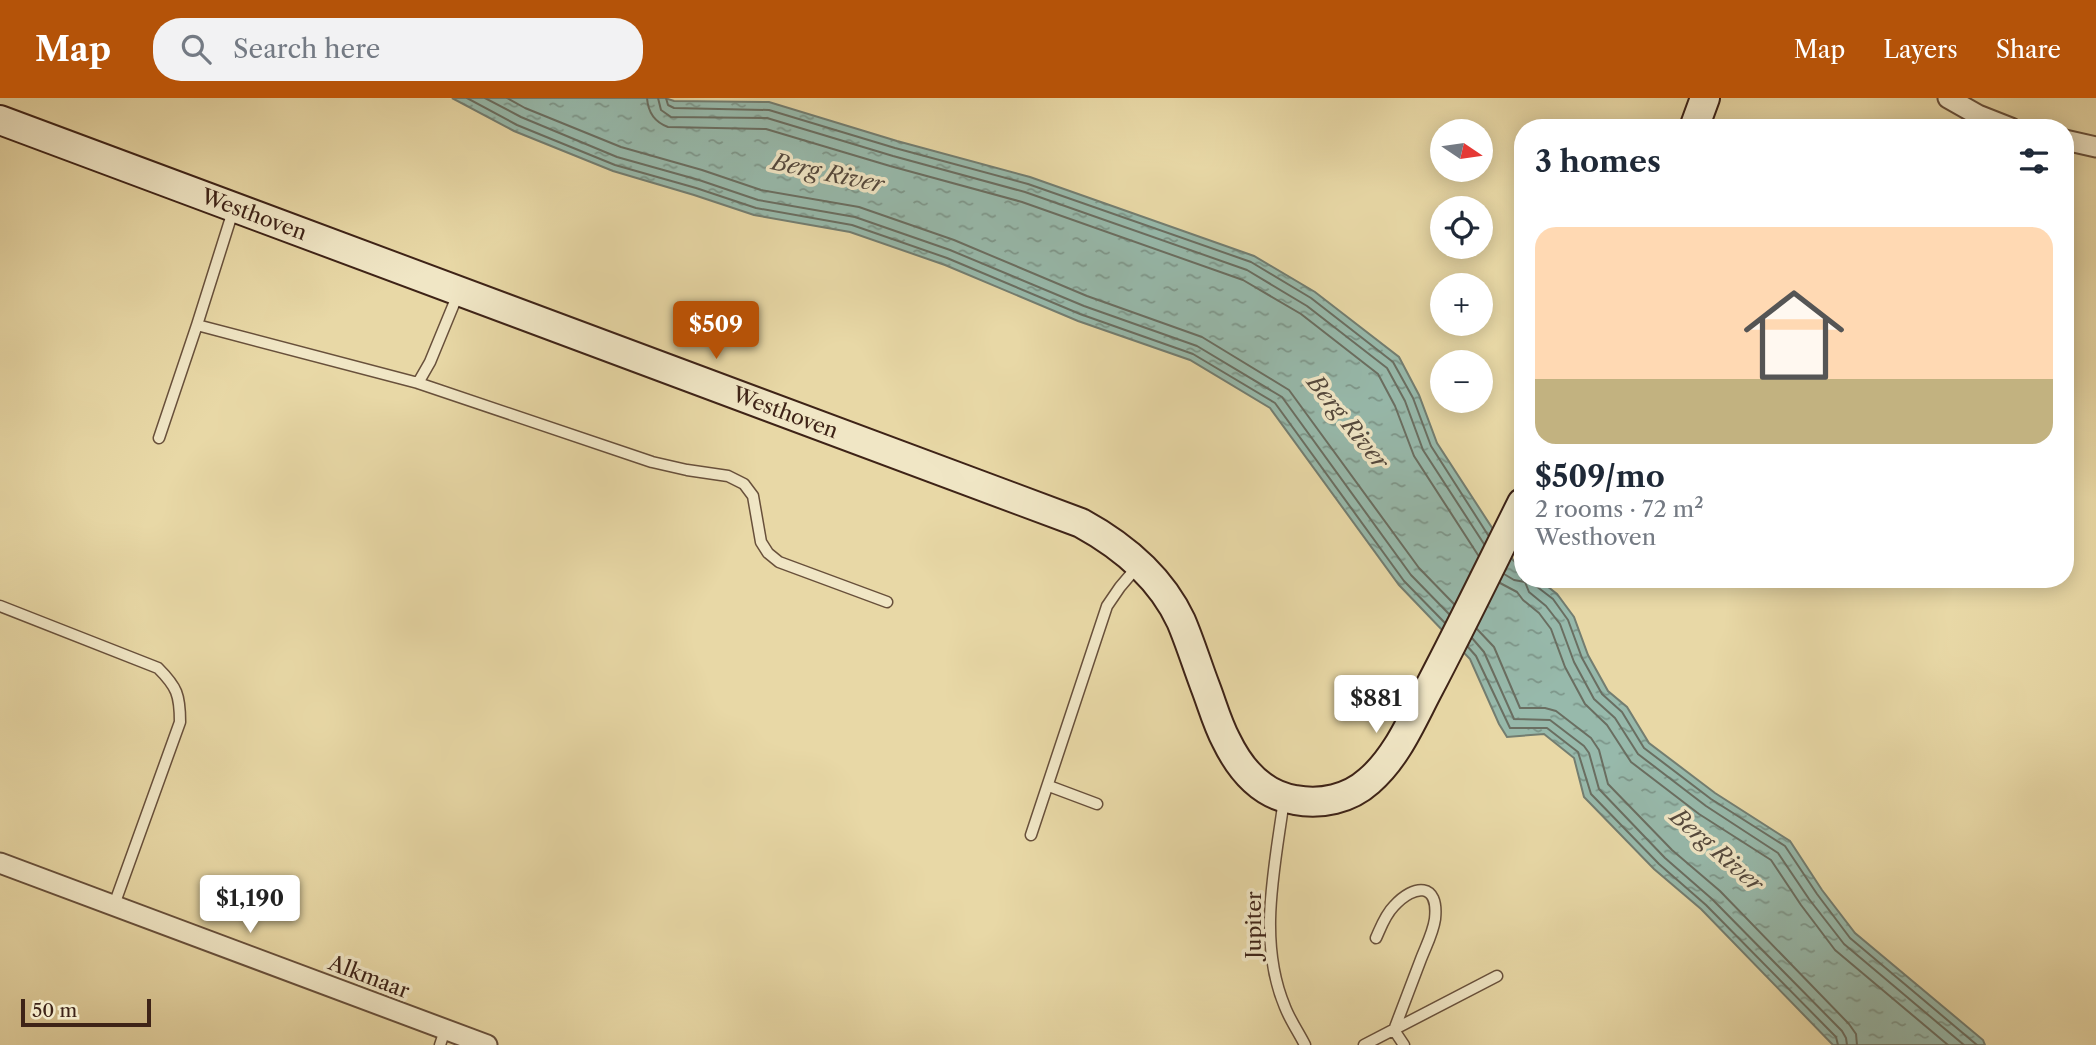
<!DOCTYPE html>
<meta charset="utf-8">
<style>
body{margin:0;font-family:"Libre Caslon Text",serif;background:#f2f2f3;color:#1f2937;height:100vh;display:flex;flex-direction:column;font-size:26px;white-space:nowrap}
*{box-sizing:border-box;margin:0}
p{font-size:23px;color:#747a83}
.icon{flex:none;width:38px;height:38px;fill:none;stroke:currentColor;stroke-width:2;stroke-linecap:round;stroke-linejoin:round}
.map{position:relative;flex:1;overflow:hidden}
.panel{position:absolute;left:1514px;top:21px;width:560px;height:469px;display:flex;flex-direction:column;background:#fff;border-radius:28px;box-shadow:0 4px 18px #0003}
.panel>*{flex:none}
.needle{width:46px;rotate:103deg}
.controls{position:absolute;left:1430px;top:21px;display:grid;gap:14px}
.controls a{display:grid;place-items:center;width:63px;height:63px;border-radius:50%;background:#fff;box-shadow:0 4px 18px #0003;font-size:35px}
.scale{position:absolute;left:21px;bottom:18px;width:130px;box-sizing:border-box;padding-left:7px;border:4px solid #3e2317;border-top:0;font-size:19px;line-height:24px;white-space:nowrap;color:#3e2317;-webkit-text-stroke:5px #f0e6c5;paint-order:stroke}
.price{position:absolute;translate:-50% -60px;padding:0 16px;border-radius:7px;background:#fff;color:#222;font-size:23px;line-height:46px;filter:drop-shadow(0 2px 4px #0008)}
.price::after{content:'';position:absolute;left:50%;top:42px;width:21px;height:16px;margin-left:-10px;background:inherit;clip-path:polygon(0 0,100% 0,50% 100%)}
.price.selected{background:#b45309;color:#fff}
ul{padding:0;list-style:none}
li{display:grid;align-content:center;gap:14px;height:371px;padding:0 21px}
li+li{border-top:2px solid #e0e1e3}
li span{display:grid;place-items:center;height:217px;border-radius:21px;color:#555}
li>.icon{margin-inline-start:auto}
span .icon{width:126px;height:126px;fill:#fffc;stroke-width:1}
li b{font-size:30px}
h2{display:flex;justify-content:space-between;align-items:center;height:84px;padding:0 21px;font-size:30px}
header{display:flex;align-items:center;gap:42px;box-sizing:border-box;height:98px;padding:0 35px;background:#b45309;color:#fff}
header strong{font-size:33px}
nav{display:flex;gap:38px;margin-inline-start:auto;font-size:24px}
.search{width:490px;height:63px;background:#f2f2f3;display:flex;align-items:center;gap:18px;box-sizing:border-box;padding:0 24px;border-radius:28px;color:#747a83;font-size:26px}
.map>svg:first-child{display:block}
</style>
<header>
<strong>Map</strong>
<div class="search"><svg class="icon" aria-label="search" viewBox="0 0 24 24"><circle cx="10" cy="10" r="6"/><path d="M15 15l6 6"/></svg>Search here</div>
<nav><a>Map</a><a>Layers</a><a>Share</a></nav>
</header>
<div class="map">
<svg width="2096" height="947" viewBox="0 0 2096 947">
<defs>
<pattern id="water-ripples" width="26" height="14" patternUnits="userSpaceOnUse" patternTransform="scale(1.75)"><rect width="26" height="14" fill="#97b9ab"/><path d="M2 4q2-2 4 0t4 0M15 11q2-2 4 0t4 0" fill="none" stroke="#7d968a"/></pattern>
</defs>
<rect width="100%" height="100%" fill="#e8d8a6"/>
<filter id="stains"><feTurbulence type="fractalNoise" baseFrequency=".00286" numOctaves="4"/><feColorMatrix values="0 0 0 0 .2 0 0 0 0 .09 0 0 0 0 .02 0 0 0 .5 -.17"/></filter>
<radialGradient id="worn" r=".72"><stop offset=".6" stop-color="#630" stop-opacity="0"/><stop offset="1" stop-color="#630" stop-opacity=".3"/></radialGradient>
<path fill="url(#water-ripples)" stroke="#737d70" stroke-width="2" d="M452,0H665L674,3L769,4L897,43L1030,79L1254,158L1315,194L1399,259L1419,297L1437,345L1513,462L1522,470V481H1538L1557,496L1574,519L1588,557L1608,593L1627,609L1649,645L1715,695L1790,743L1822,792L1855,835L1983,942L1985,947H1833L1701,811L1654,771L1584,699L1574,660L1544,636L1507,639L1499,626L1470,561L1399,487L1270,310L1190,262L1078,223L945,167L850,134L754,117L694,97L613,73L514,33Z"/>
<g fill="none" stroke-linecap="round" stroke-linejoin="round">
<path stroke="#6a6e61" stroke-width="2" d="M467,0L517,27L615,67L696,90L756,110L852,127L947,160L1080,216L1193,256L1275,305L1404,483L1445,525
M485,0L521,19L617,59L699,82L758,102L855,119L950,152L1084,208L1197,248L1282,299L1411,477L1449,516
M507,0L525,10L621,49L702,72L761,92L859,109L954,142L1087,198L1202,239L1289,292L1419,470L1454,506
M647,0C648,14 654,24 668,29L766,31L890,68L1022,104L1243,182L1301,216L1378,276L1395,308L1414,358L1478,457
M658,0L661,12L671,19L767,20L893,58L1025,94L1247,172L1307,208L1387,270L1405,303L1423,352L1484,446
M666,0L668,7L674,10L769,12L895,50L1028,86L1251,164L1311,200L1393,264L1413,300L1431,348L1488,437
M1504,476L1514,482L1525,484L1529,494L1546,508L1560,526L1574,564L1594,601L1615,620L1638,656L1706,708L1778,755L1809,801L1844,846L1964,947
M1534,481L1536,488L1553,501L1568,522L1582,560L1602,596L1622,614L1644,650L1711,701L1785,748L1817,796L1850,840L1977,947
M1500,485L1517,494L1523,502L1539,515L1551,531L1565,569L1585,606L1607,627L1631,664L1699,716L1771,762L1801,807L1835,852L1948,947
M1477,531L1494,549L1520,610H1545L1556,613L1591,640L1599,652L1608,686L1672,752L1720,793L1849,926L1856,936L1857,947
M1472,540L1484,554L1514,621L1550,622L1584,648L1589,655L1599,691L1665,760L1712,801L1842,933L1846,940L1847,947
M1468,549L1476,558L1510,630H1547L1578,654L1591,696L1659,766L1706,807L1836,939L1838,947"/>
<defs>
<path id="lane" d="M197,227L418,285L652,364L687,372L728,378L744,386L753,398L761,444L768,455L779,464L887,504
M418,285L430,264L458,196
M159,340L197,227L233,113
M0,508L158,570C177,589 180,597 180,624L114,807
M1049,688L1097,706
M1284,701C1275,769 1257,843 1285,909C1290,922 1299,935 1305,947
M1031,737L1107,508L1120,489L1137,469
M1376,840C1381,829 1385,817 1394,808C1414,786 1439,784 1435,821C1433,835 1426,848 1421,861C1412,885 1403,908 1394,932L1404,947
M440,947L445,932
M1364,947L1497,878"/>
<path id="street" d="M1948,0L1978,17L2011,30
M2065,42L2096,49
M0,765L487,947"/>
<g id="secondary">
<path id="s1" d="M0,22L1081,425C1123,448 1160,478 1181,523C1190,544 1197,567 1205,588C1212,606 1217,625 1226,642C1240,671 1262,697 1295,702C1321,707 1349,701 1369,683C1397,659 1412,622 1429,590C1461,529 1491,467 1522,405"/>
<path d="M1694,30L1705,0"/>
</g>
</defs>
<use href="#lane" stroke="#68503b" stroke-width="13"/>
<use href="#street" stroke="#68503b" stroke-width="23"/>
<use href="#secondary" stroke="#3e2317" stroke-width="32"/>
<use href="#lane" stroke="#f0e6c5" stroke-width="10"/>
<use href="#street" stroke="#f0e6c5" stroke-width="19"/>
<use href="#secondary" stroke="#f0e6c5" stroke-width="28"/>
</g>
<g text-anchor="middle" stroke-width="7" stroke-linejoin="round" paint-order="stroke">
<g font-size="21" fill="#3e2317" stroke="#f0e6c5">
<text dy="7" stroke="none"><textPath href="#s1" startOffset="271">Westhoven</textPath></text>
<text dy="7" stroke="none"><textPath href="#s1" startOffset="838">Westhoven</textPath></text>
<text transform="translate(1254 827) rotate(-90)" y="7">Jupiter</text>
<text transform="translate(369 879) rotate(21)" y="7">Alkmaar</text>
</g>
<g font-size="23" font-style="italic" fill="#54483c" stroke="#f0e6c5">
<text transform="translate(828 75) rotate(12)" y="8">Berg River</text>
<text transform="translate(1348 324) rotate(51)" y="8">Berg River</text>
<text transform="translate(1717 752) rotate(41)" y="8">Berg River</text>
</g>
</g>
<rect width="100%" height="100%" filter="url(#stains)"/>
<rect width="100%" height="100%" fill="url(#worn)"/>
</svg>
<div class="controls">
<a><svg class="needle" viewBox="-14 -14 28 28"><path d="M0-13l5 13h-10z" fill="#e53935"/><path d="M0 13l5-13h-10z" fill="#747a83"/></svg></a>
<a><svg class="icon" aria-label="locate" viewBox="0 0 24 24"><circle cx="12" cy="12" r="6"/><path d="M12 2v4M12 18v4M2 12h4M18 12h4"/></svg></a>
<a>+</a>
<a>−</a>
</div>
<div class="scale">50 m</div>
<b class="price selected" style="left:716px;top:263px">$509</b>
<b class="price" style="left:1376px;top:637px">$881</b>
<b class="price" style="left:250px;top:837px">$1,190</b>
<section class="panel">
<h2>3 homes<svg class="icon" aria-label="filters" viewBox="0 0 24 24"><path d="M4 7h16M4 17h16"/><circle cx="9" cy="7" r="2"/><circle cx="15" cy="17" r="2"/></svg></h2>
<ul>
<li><span style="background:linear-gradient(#ffd9b3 70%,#c2b280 0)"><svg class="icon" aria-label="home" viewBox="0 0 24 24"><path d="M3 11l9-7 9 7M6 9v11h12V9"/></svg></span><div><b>$509/mo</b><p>2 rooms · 72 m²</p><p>Westhoven</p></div></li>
</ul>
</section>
</div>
